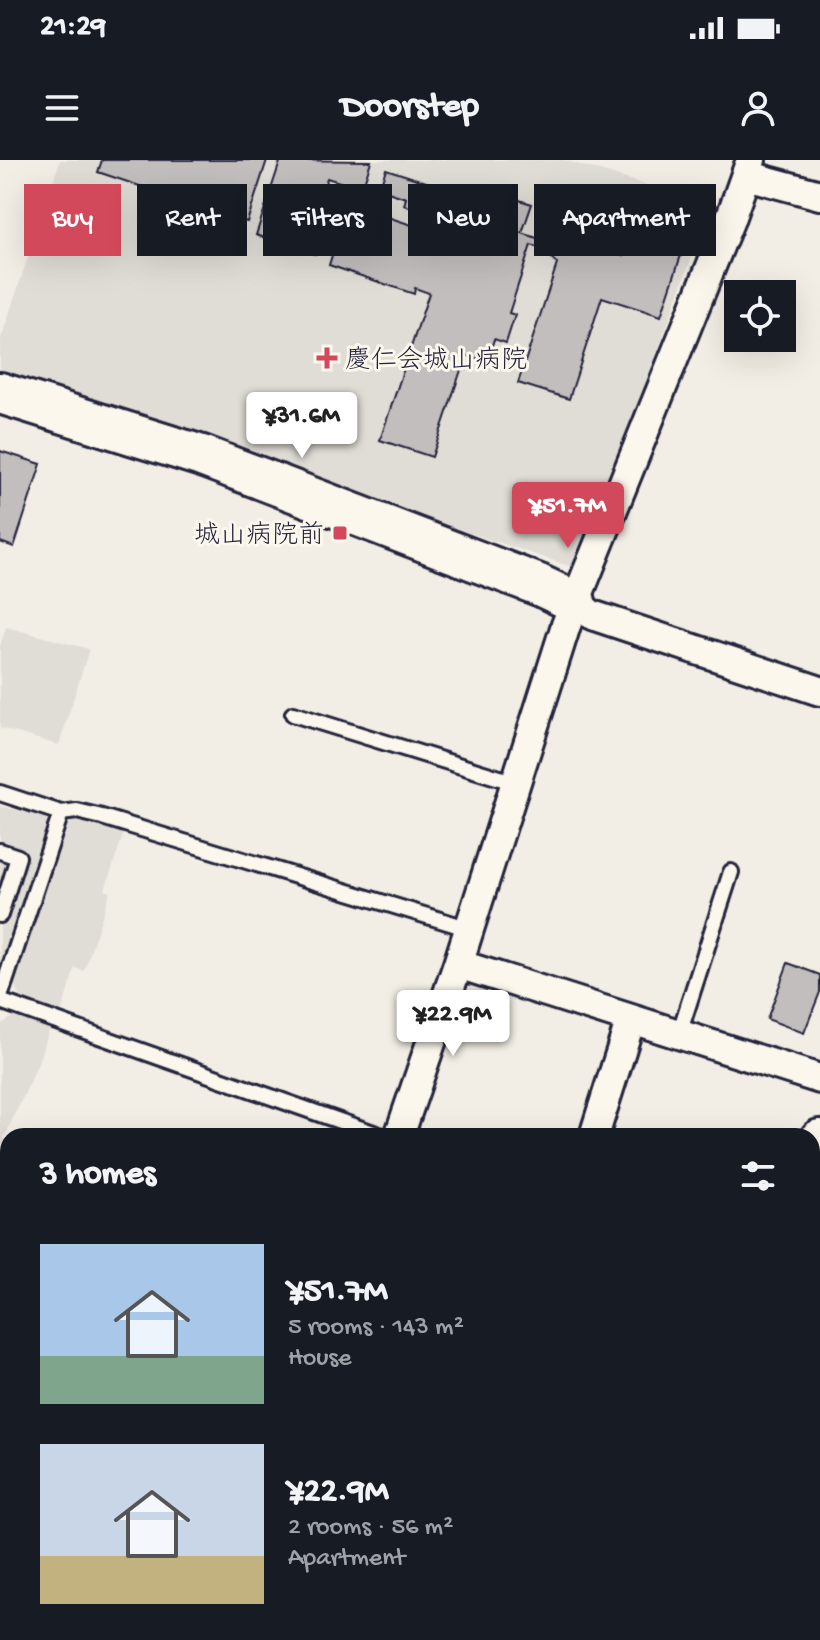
<!DOCTYPE html>
<meta charset="utf-8">
<style>
body{margin:0;font-family:"Gochi Hand","Klee One",sans-serif;background:#242831;color:#f1f3f6;height:100vh;display:flex;flex-direction:column;font-size:30px;white-space:nowrap}
*{box-sizing:border-box;margin:0}
p{font-size:26px;color:#9ea1a6}
.icon{flex:none;width:44px;height:44px;fill:none;stroke:currentColor;stroke-width:2;stroke-linecap:round;stroke-linejoin:round}
.map{position:relative;flex:1;overflow:hidden}
.sheet{position:absolute;left:0px;top:968px;width:820px;height:512px;display:flex;flex-direction:column;background:#171b24;border-radius:24px 24px 0 0;box-shadow:0 8px 32px #0002}
.sheet>*{flex:none}
.top-card{position:absolute;left:24px;top:24px;width:772px;height:72px;display:flex;gap:16px}
.fabs{position:absolute;left:724px;top:120px;display:grid;gap:16px}
.fabs a{display:grid;place-items:center;width:72px;height:72px;border-radius:0px;background:#171b24;box-shadow:0 8px 32px #0002;font-size:40px}
.price{position:absolute;translate:-50% -68px;padding:0 18px;border-radius:8px;background:#fff;color:#222;font-size:26px;line-height:52px;filter:drop-shadow(0 2px 4px #0008)}
.price::after{content:'';position:absolute;left:50%;top:48px;width:24px;height:18px;margin-left:-12px;background:inherit;clip-path:polygon(0 0,100% 0,50% 100%)}
.price.current{background:#d1495b;color:#fff}
ul{padding:0;list-style:none}
li{display:flex;align-items:center;gap:24px;height:200px;padding:0 40px}
li span{display:grid;place-items:center;flex:none;width:224px;height:160px;border-radius:0px;color:#555}
li>.icon{margin-inline-start:auto}
span .icon{width:96px;height:96px;fill:#fffc;stroke-width:1}
li b{font-size:34px}
h2{display:flex;justify-content:space-between;align-items:center;height:96px;padding:0 40px;font-size:34px}
.pill{padding:0 28px;border-radius:0px;background:#171b24;box-shadow:0 8px 32px #0002;font-size:28px;line-height:72px}
.pill.current{background:#d1495b;color:#fff}
.status{display:flex;justify-content:space-between;align-items:center;height:56px;padding:0 40px;background:#171b24;direction:ltr}
.status svg{height:22px;fill:currentColor}
header{display:flex;justify-content:space-between;align-items:center;height:104px;padding:0 40px;background:#171b24;font-size:36px;font-weight:700}
.map>svg:first-child{display:block}
</style>
<div class="status"><b>21:29</b><svg viewBox="0 0 49 12"><path d="M0 12V9h3v3zM5 12V6h3v6zM10 12V3h3v9zM15 12V0h3v12zM26 1h20v11H26zM47 4h2v5h-2z"/></svg></div>
<header><svg class="icon" aria-label="menu" viewBox="0 0 24 24"><path d="M4 6h16M4 12h16M4 18h16"/></svg>Doorstep<svg class="icon" aria-label="person" viewBox="0 0 24 24"><circle cx="12" cy="8" r="4"/><path d="M4 21q1-7 8-7t8 7"/></svg></header>
<div class="map">
<svg width="820" height="1480" viewBox="0 0 820 1480">
<rect width="100%" height="100%" fill="#f2eee5"/>
<filter id="ink" filterUnits="userSpaceOnUse"><feTurbulence type="fractalNoise" baseFrequency=".0125" numOctaves="2"/><feDisplacementMap in="SourceGraphic" scale="16" xChannelSelector="R" yChannelSelector="G"/><feConvolveMatrix kernelMatrix="1 2 1 2 8 2 1 2 1" color-interpolation-filters="sRGB"/></filter>
<g filter="url(#ink)">
<path fill="#e0dcd6" d="M60,0H564L711,45L578,409L0,215V182Z
M6,467L89,489L59,585L0,568V486Z
M0,646L44,657L48,664L0,809Z
M71,658L124,672L105,730L110,732L84,811L75,808L61,853L35,844L30,861L50,868L34,913L4,978L8,980V1032L0,1030V865L15,856L24,859L30,843L21,840L14,824Z"/>
<g fill="none" stroke-linecap="round" stroke-linejoin="round">
<path stroke="#76747f" stroke-width="7" d="M0,1340L8,1342
M277,1472L287,1480"/>
</g>
<path fill="#c2bebe" stroke="#22223b" stroke-width="2" d="M102,0H267L247,62L195,45L193,52L149,38L152,30L98,12Z
M273,0L371,1L362,29L327,18L314,60L340,68L345,53L336,50L341,34L360,40L357,47L439,74L444,59L404,45L406,38L379,29L386,9L513,50L516,39L532,44L522,73L549,82L561,96L567,78L623,96L630,74L682,92L661,156L602,137L569,239L518,223L557,104L544,89L531,85L509,153L515,155L506,183L494,179L487,202L466,195L432,297L380,280L429,133L415,128L414,134L329,105L337,79L332,78L329,85L319,81L315,94L256,75L280,2Z
M0,291L41,304L14,387L0,382Z
M788,803L820,815V832L804,873L767,859Z"/>
<g fill="none" stroke-linecap="round" stroke-linejoin="round">
<defs>
<path id="lane" d="M293,554L516,623
M0,633L61,653L77,651L102,657L470,769
M0,691L18,697L0,755
M0,837L61,653
M0,841L382,976
M679,874L731,712
M0,1016L8,1018"/>
<path id="street" d="M746,15L820,35
M575,442L592,455L820,531
M458,804L820,919
M399,976L458,804L566,465L729,62L751,0
M594,976L631,859
M0,1047L8,1050
M812,1408L820,1410
M172,1480L175,1472
M433,1480L436,1472"/>
<path id="secondary" d="M0,233L202,296L539,425L575,442
M812,1004L820,980
M812,1141L820,1117
M652,1480L655,1472
M699,1480L702,1472"/>
</defs>
<use href="#lane" stroke="#22223b" stroke-width="20"/>
<use href="#street" stroke="#22223b" stroke-width="34"/>
<use href="#secondary" stroke="#22223b" stroke-width="46"/>
<use href="#lane" stroke="#fbf7ec" stroke-width="14"/>
<use href="#street" stroke="#fbf7ec" stroke-width="28"/>
<use href="#secondary" stroke="#fbf7ec" stroke-width="40"/>
</g>
</g>
<g fill="#d1495b" stroke="#fbf7ec" stroke-width="3">
<path d="M323 186h8v8h8v8h-8v8h-8v-8h-8v-8h8z"/>
<rect x="332" y="365" width="16" height="16" rx="4"/>
</g>
<g text-anchor="middle" stroke-width="6" stroke-linejoin="round" paint-order="stroke">
<g font-size="26" fill="#22223b" stroke="#fbf7ec" text-anchor="start">
<text x="345" y="207">慶仁会城山病院</text>
<text x="324" y="382" text-anchor="end">城山病院前</text>
</g>
</g>
</svg>
<div class="fabs">
<a><svg class="icon" aria-label="locate" viewBox="0 0 24 24"><circle cx="12" cy="12" r="6"/><path d="M12 2v4M12 18v4M2 12h4M18 12h4"/></svg></a>
</div>
<b class="price" style="left:302px;top:300px">¥31.6M</b>
<b class="price current" style="left:568px;top:390px">¥51.7M</b>
<b class="price" style="left:453px;top:898px">¥22.9M</b>
<div class="top-card">
<a class="pill current">Buy</a>
<a class="pill">Rent</a>
<a class="pill">Filters</a>
<a class="pill">New</a>
<a class="pill">Apartment</a>
</div>
<section class="sheet">
<h2>3 homes<svg class="icon" aria-label="filters" viewBox="0 0 24 24"><path d="M4 7h16M4 17h16"/><circle cx="9" cy="7" r="2"/><circle cx="15" cy="17" r="2"/></svg></h2>
<ul>
<li><span style="background:linear-gradient(#a9c7e8 70%,#7fa58c 0)"><svg class="icon" aria-label="home" viewBox="0 0 24 24"><path d="M3 11l9-7 9 7M6 9v11h12V9"/></svg></span><div><b>¥51.7M</b><p>5 rooms · 143 m²</p><p>House</p></div></li>
<li><span style="background:linear-gradient(#c9d6e8 70%,#c2b280 0)"><svg class="icon" aria-label="home" viewBox="0 0 24 24"><path d="M3 11l9-7 9 7M6 9v11h12V9"/></svg></span><div><b>¥22.9M</b><p>2 rooms · 56 m²</p><p>Apartment</p></div></li>
</ul>
</section>
</div>
